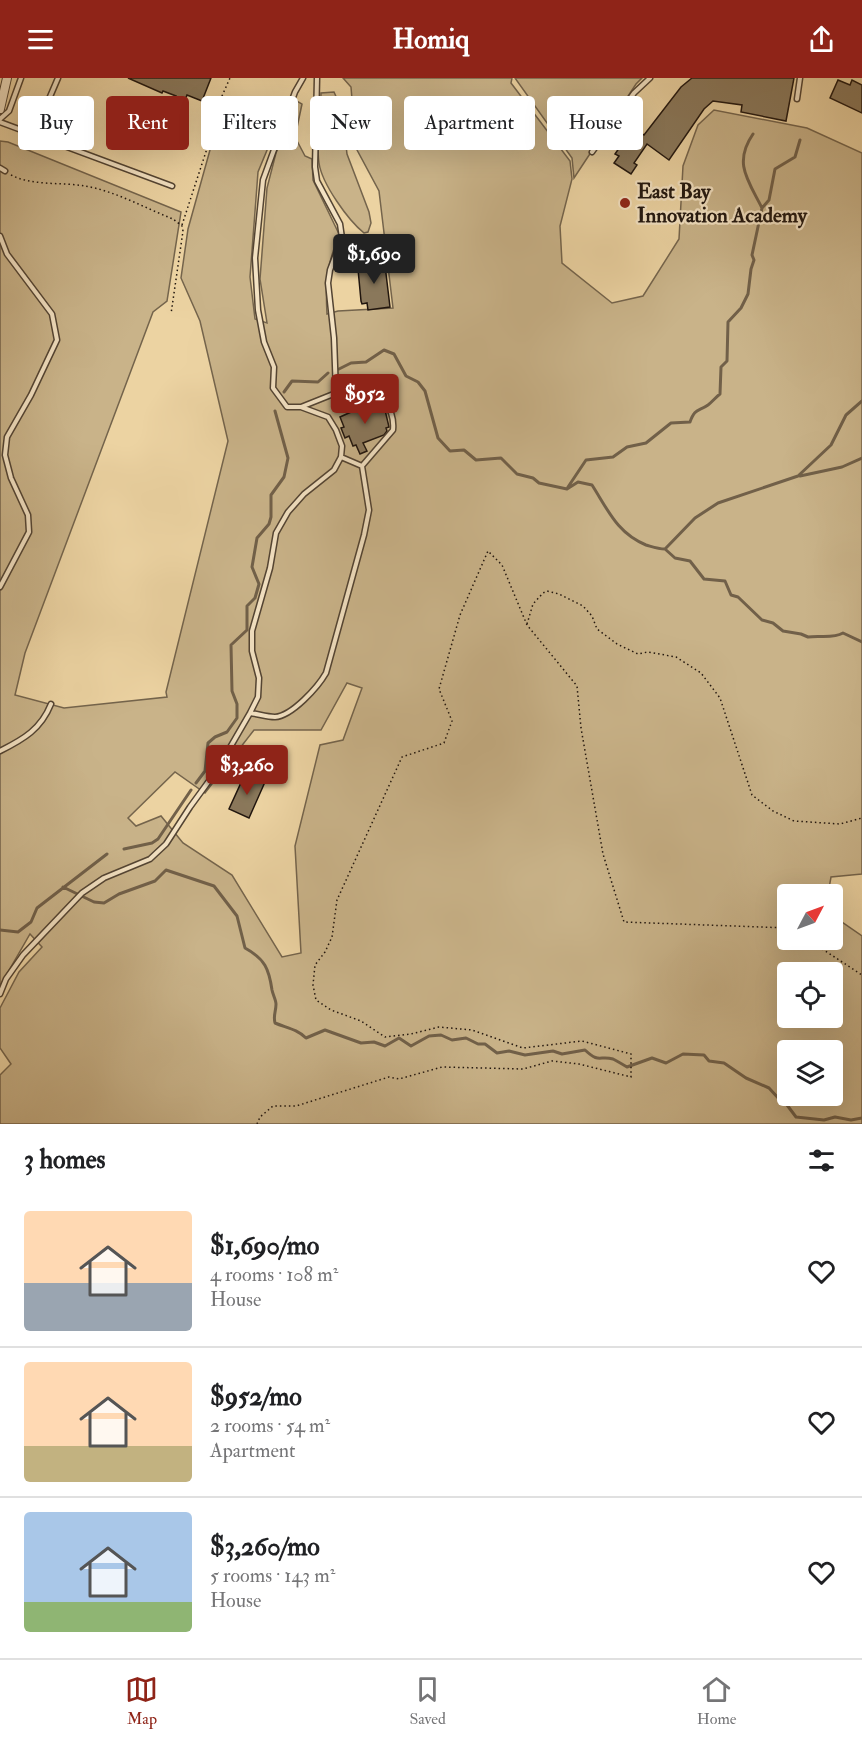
<!DOCTYPE html>
<meta charset="utf-8">
<style>
body{margin:0;font-family:"IM FELL Double Pica",serif;background:#f2f2f2;color:#202124;height:100vh;display:flex;flex-direction:column;font-size:22px;white-space:nowrap}
*{box-sizing:border-box;margin:0}
p{font-size:20px;color:#757577}
.icon{flex:none;width:33px;height:33px;fill:none;stroke:currentColor;stroke-width:2;stroke-linecap:round;stroke-linejoin:round}
.map{position:relative;height:1046px;overflow:hidden}
.sheet{display:flex;flex-direction:column;background:#fff;flex:1}
.sheet>*{flex:none}
.banner{position:absolute;left:18px;top:18px;width:826px;height:54px;display:flex;gap:12px}
.needle{width:39px;rotate:49deg}
.fabs{position:absolute;left:777px;top:806px;display:grid;gap:12px}
.fabs a{display:grid;place-items:center;width:66px;height:66px;border-radius:6px;background:#fff;box-shadow:0 6px 24px #0002;font-size:30px}
.price{position:absolute;translate:-50% -51px;padding:0 14px;border-radius:6px;background:#8f2418;color:#fff;font-size:20px;line-height:39px;filter:drop-shadow(0 2px 3px #0008)}
.price::after{content:'';position:absolute;left:50%;top:36px;width:18px;height:14px;margin-left:-9px;background:inherit;clip-path:polygon(0 0,100% 0,50% 100%)}
.price.active{background:#222;color:#fff}
ul{padding:0;list-style:none}
li{display:flex;align-items:center;gap:18px;height:150px;padding:0 24px}
li+li{border-top:2px solid #e0e0e0}
li span{display:grid;place-items:center;flex:none;width:168px;height:120px;border-radius:6px;color:#555}
li>.icon{margin-inline-start:auto}
span .icon{width:72px;height:72px;fill:#fffc;stroke-width:1}
li b{font-size:26px}
h2{display:flex;justify-content:space-between;align-items:center;height:72px;padding:0 24px;font-size:26px}
.tag{padding:0 21px;border-radius:6px;background:#fff;box-shadow:0 6px 24px #0002;font-size:21px;line-height:54px}
.tag.active{background:#8f2418;color:#fff}
header{display:flex;justify-content:space-between;align-items:center;height:78px;padding:0 24px;background:#8f2418;color:#fff;font-size:27px;font-weight:700}
.tabs{display:flex;justify-content:space-around;align-items:center;height:84px;border-top:2px solid #e0e0e0;background:#fff;font-size:16px;color:#757577}
.tabs a{display:grid;justify-items:center;gap:3px}
.tabs .active{color:#8f2418}
.map>svg:first-child{display:block}
</style>
<header><svg class="icon" aria-label="menu" viewBox="0 0 24 24"><path d="M4 6h16M4 12h16M4 18h16"/></svg>Homiq<svg class="icon" aria-label="share" viewBox="0 0 24 24"><path d="M12 15V3M7 8l5-5 5 5M5 13v7h14v-7"/></svg></header>
<div class="map">
<svg width="862" height="1046" viewBox="0 0 862 1046">
<rect width="100%" height="100%" fill="#ecd3a2"/>
<filter id="stains"><feTurbulence type="fractalNoise" baseFrequency=".00333" numOctaves="4"/><feColorMatrix values="0 0 0 0 .2 0 0 0 0 .09 0 0 0 0 .02 0 0 0 .5 -.17"/></filter>
<radialGradient id="worn" r=".72"><stop offset=".6" stop-color="#630" stop-opacity="0"/><stop offset="1" stop-color="#630" stop-opacity=".3"/></radialGradient>
<path fill="#c9b389" stroke="#74644c" stroke-width="1.5" fill-rule="evenodd" d="M343,0H512L511,5L570,83L572,101L560,148L562,185L612,225L643,218L679,161L683,88L698,47L714,32L807,50L862,75V796L831,799L828,816H788V861H832L833,838L862,858V1046H0V997L11,986L0,970V930L19,894L42,869L30,856L0,908V63L8,64L181,134L167,223L153,234L25,575L15,617L64,630L167,619L166,614L228,363L200,243L181,200L188,151L220,36L289,19L258,94L250,199L255,241L267,245L260,201L267,110L276,75L297,23L302,26L295,59L305,78L312,81L313,102L339,156C327,189 325,200 327,236L338,233L393,230L379,113L356,70L351,9ZM347,605L362,610L343,662L320,667L295,768L301,875L282,879L232,797L183,765L161,738L136,748L128,740L175,694L205,715L254,652H321ZM788,894H832V939H788ZM788,972H832V1017H788Z
M515,0H642L636,6L574,100L572,80Z
M334,14L342,32L347,76L369,134L371,145L368,154L364,155C348,142 322,106 319,85C316,67 321,34 321,15Z"/>
<g fill="none" stroke-linecap="round" stroke-linejoin="round">
<path stroke="#716049" stroke-width="3" d="M753,56C733,85 748,102 762,130
M339,291L351,285L366,284L384,272L394,276L406,298L418,304L425,313L438,360L450,373L464,372L476,382L501,380L517,396L533,400L539,405L567,411L578,404L592,407C608,432 617,455 646,467C653,469 658,471 665,471L675,480L690,483L704,501L725,503L731,517L738,519L762,542L773,545L783,553L801,556L808,559C819,557 833,561 843,555L862,564
M284,314L292,303L318,304L328,295
M800,398L842,389L862,380
M568,409L586,382L613,379L627,369L646,365L671,345L690,344C695,330 698,334 708,327C712,324 716,319 720,316L721,289L727,283L728,244L741,230L748,216L751,191L754,182L752,177L762,130L769,122L775,91L795,79L800,62
M665,471L695,440L718,425L798,398L831,367L846,337L862,323
M196,705L205,693L208,665L215,659L227,654L237,640V626L232,613L231,567L247,552V528L255,520L259,506L252,489L257,460L269,446L271,439V417L284,399L288,380L275,333
M124,771L152,765L158,761L191,712
M63,809L94,824L104,825L119,816L155,803L166,792L214,808L237,838L245,870C265,881 269,891 272,912C273,917 276,922 276,926C276,934 273,937 275,945C287,950 297,951 306,960L325,952L361,965L374,964L385,968L399,960L411,968L429,958L441,957L452,962L466,960L478,966H485L497,975L509,973L525,977L553,973L562,976L585,972C600,986 599,977 613,981C617,983 622,986 627,989L652,980L666,985L683,976L704,977L709,983L724,985L746,1000L769,1010L780,1022L787,1027L796,1039L824,1042L835,1039L851,1042L862,1040
M0,852L18,854L31,844L37,830L107,776"/>
</g>
<path fill="#8a785b" stroke="#20150e" stroke-width="1.5" d="M128,0H211L202,23L187,17L184,24L175,20L176,18L163,13L162,15Z
M692,0H794L786,43L741,34L742,27L713,23L704,31L669,82L647,66L634,85L637,87L631,96L614,85L619,78L615,76L622,66L615,61L617,58L613,56L621,41L644,57L681,9Z
M838,2L850,7L852,2L862,7V35L830,20Z
M384,179L390,229L368,232L367,225L362,226L361,223L358,191L369,190L368,181Z
M378,322L385,332L389,349L386,350L387,353L384,357L363,365L367,373L360,376L356,367L353,368L349,358L345,360L341,350L344,349L340,339Z
M245,696L265,704L249,740L229,731Z"/>
<g fill="none" stroke-linecap="round" stroke-linejoin="round">
<defs>
<path id="service" d="M303,0L295,14L263,102L255,180L258,232L264,264L274,289L273,310L287,329H301L336,315
M797,21L800,0
M0,41L9,33L21,0
M0,44L172,108
M34,56L58,0
M592,74L634,15L650,0
M0,90L5,93
M0,158L7,176L52,236L57,262L31,317L7,359L5,377L11,400L28,437L29,454L0,509
M341,379L362,388
M250,635C258,636 267,639 275,639C292,638 318,609 326,595L364,457L369,432L362,388L393,352C395,333 381,310 360,310C352,310 343,313 336,315L334,260L328,205L330,192L342,160L340,146L317,103L315,89L317,0
M0,673C24,661 41,651 51,626
M0,916L6,901L23,877L82,815L104,800L150,781L166,766L190,729L217,692L250,635L258,619L259,600L252,573V553L270,490L276,455L288,434L304,416L334,392L341,379L342,368L336,352L328,339L301,329"/>
<path id="minor" d="M0,31L7,0"/>
</defs>
<use href="#service" stroke="#534433" stroke-width="7"/>
<use href="#minor" stroke="#534433" stroke-width="10"/>
<path stroke="#20150e" stroke-width="1.5" stroke-dasharray="1.5 3" stroke-linecap="butt" d="M11,97C32,108 62,104 85,108C115,113 145,130 173,141L182,148L183,153L171,236
M182,147L216,43L222,18L230,0
M527,546L533,526L543,515L547,513L559,516L583,528L592,538L597,551L617,566L638,576L648,574L676,579L701,595L720,620L752,717L773,733L794,743L840,746L862,740
M807,861L862,897
M257,1046L260,1039L273,1028H296L389,999L399,1001L442,989L523,991L552,983L579,986L631,999V976L582,963L523,970L472,952L439,949L411,956L385,959L361,943L331,932L316,922L313,907L315,887L325,874L332,859L337,822L402,679L444,665L452,643L439,611L460,537L488,473L502,487L527,547L577,608L581,650L603,776L624,844L788,850"/>
<use href="#service" stroke="#f3e2c3" stroke-width="4"/>
<use href="#minor" stroke="#f3e2c3" stroke-width="8"/>
</g>
<circle fill="#8f2418" stroke="#f3e2c3" stroke-width="2" cx="625" cy="125" r="6"/>
<g text-anchor="middle" stroke-width="4.5" stroke-linejoin="round" paint-order="stroke">
<g font-size="21" font-weight="bold" fill="#20150e" stroke="#f3e2c3" text-anchor="start">
<text x="637" y="120">East Bay<tspan x="637" dy="24">Innovation Academy</tspan></text>
</g>
</g>
<rect width="100%" height="100%" filter="url(#stains)"/>
<rect width="100%" height="100%" fill="url(#worn)"/>
</svg>
<div class="fabs">
<a><svg class="needle" viewBox="-14 -14 28 28"><path d="M0-13l5 13h-10z" fill="#e53935"/><path d="M0 13l5-13h-10z" fill="#757577"/></svg></a>
<a><svg class="icon" aria-label="locate" viewBox="0 0 24 24"><circle cx="12" cy="12" r="6"/><path d="M12 2v4M12 18v4M2 12h4M18 12h4"/></svg></a>
<a><svg class="icon" aria-label="layers" viewBox="0 0 24 24"><path d="M12 4l9 5-9 5-9-5zM3 14l9 5 9-5"/></svg></a>
</div>
<b class="price active" style="left:374px;top:207px">$1,690</b>
<b class="price" style="left:365px;top:347px">$952</b>
<b class="price" style="left:247px;top:718px">$3,260</b>
<div class="banner">
<a class="tag">Buy</a>
<a class="tag active">Rent</a>
<a class="tag">Filters</a>
<a class="tag">New</a>
<a class="tag">Apartment</a>
<a class="tag">House</a>
</div>
</div>
<section class="sheet">
<h2>3 homes<svg class="icon" aria-label="filters" viewBox="0 0 24 24"><path d="M4 7h16M4 17h16"/><circle cx="9" cy="7" r="2"/><circle cx="15" cy="17" r="2"/></svg></h2>
<ul>
<li><span style="background:linear-gradient(#ffd9b3 60%,#9aa5b1 0)"><svg class="icon" aria-label="home" viewBox="0 0 24 24"><path d="M3 11l9-7 9 7M6 9v11h12V9"/></svg></span><div><b>$1,690/mo</b><p>4 rooms · 108 m²</p><p>House</p></div><svg class="icon" aria-label="heart" viewBox="0 0 24 24"><path d="M12 20l-8-8c-3-5 5-10 8-4 3-6 11-1 8 4z"/></svg></li>
<li><span style="background:linear-gradient(#ffd9b3 70%,#c2b280 0)"><svg class="icon" aria-label="home" viewBox="0 0 24 24"><path d="M3 11l9-7 9 7M6 9v11h12V9"/></svg></span><div><b>$952/mo</b><p>2 rooms · 54 m²</p><p>Apartment</p></div><svg class="icon" aria-label="heart" viewBox="0 0 24 24"><path d="M12 20l-8-8c-3-5 5-10 8-4 3-6 11-1 8 4z"/></svg></li>
<li><span style="background:linear-gradient(#a9c7e8 75%,#8fb573 0)"><svg class="icon" aria-label="home" viewBox="0 0 24 24"><path d="M3 11l9-7 9 7M6 9v11h12V9"/></svg></span><div><b>$3,260/mo</b><p>5 rooms · 143 m²</p><p>House</p></div><svg class="icon" aria-label="heart" viewBox="0 0 24 24"><path d="M12 20l-8-8c-3-5 5-10 8-4 3-6 11-1 8 4z"/></svg></li>
</ul>
</section>
<nav class="tabs">
<a class="active"><svg class="icon" aria-label="map" viewBox="0 0 24 24"><path d="M3 6l6-2 6 2 6-2v14l-6 2-6-2-6 2zM9 4v14M15 6v14"/></svg>Map</a>
<a><svg class="icon" aria-label="saved" viewBox="0 0 24 24"><path d="M7 4h10v16l-5-4-5 4z"/></svg>Saved</a>
<a><svg class="icon" aria-label="home" viewBox="0 0 24 24"><path d="M3 11l9-7 9 7M6 9v11h12V9"/></svg>Home</a>
</nav>
